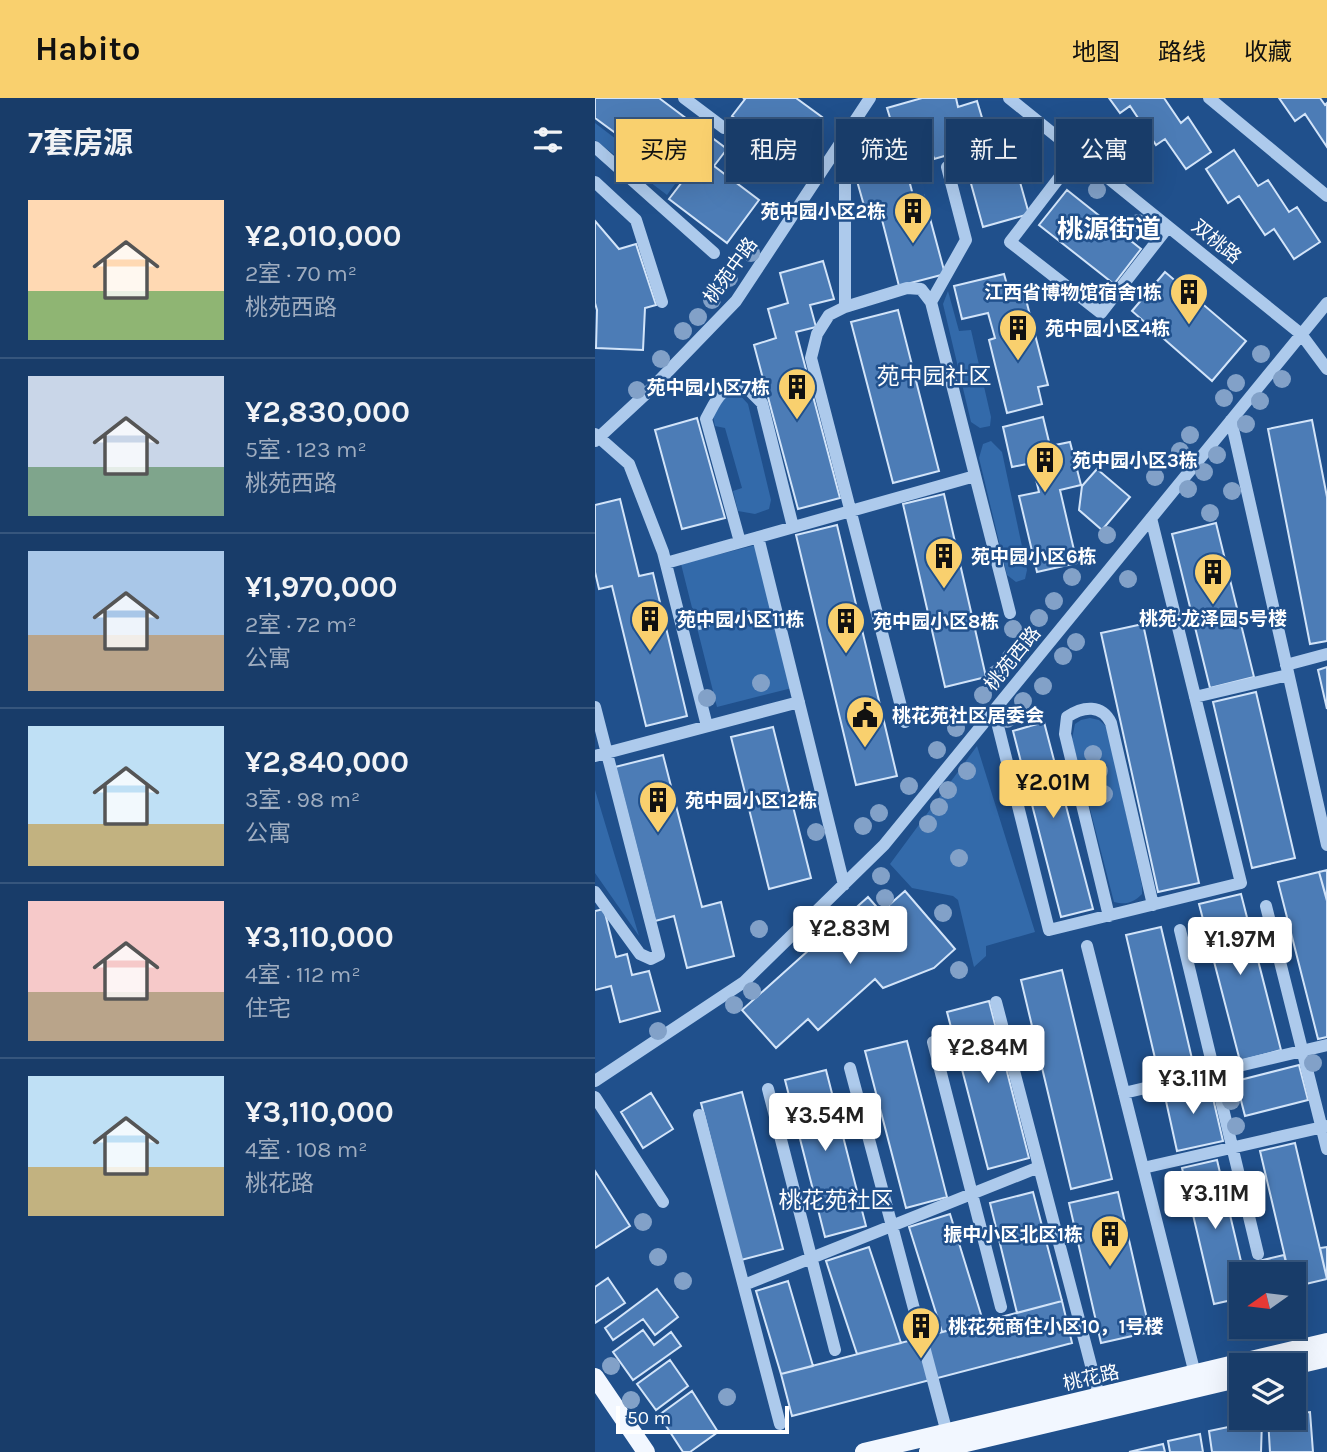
<!DOCTYPE html>
<html lang="zh">
<meta charset="utf-8">
<style>
body{margin:0;font-family:Karla,"Noto Sans SC",sans-serif;background:#254771;color:#f1f3f6;height:100vh;display:flex;flex-direction:column;font-size:26px;white-space:nowrap}
*{box-sizing:border-box;margin:0}
p{font-size:23px;color:#9fadc0}
.icon{flex:none;width:38px;height:38px;fill:none;stroke:currentColor;stroke-width:2;stroke-linecap:round;stroke-linejoin:round}
.map{position:relative;flex:1;overflow:hidden}
.panel{display:flex;flex-direction:column;background:#183c69;width:595px}
.panel>*{flex:none}
.hud{position:absolute;left:21px;top:21px;width:606px;height:63px;display:flex;gap:14px}
.needle{width:46px;rotate:256deg}
.fabs{position:absolute;left:634px;top:1164px;display:grid;gap:14px}
.fabs a{display:grid;place-items:center;width:77px;height:77px;border-radius:0px;background:#183c69;box-shadow:0 7px 28px #0002,0 0 0 2px #36567d;font-size:35px}
.scale{position:absolute;left:21px;bottom:18px;width:173px;box-sizing:border-box;padding-left:7px;border:4px solid #fff;border-top:0;font-size:19px;line-height:24px;white-space:nowrap;color:#fff;-webkit-text-stroke:5px #20508c;paint-order:stroke}
.price{position:absolute;translate:-50% -60px;padding:0 16px;border-radius:7px;background:#fff;color:#222;font-size:23px;line-height:46px;filter:drop-shadow(0 2px 4px #0008)}
.price::after{content:'';position:absolute;left:50%;top:42px;width:21px;height:16px;margin-left:-10px;background:inherit;clip-path:polygon(0 0,100% 0,50% 100%)}
.price.active{background:#f9d06e;color:#111}
ul{padding:0;list-style:none}
li{display:flex;align-items:center;gap:21px;height:175px;padding:0 28px}
li+li{border-top:2px solid #36567d}
li span{display:grid;place-items:center;flex:none;width:196px;height:140px;border-radius:0px;color:#555}
li>.icon{margin-inline-start:auto}
span .icon{width:84px;height:84px;fill:#fffc;stroke-width:1}
li b{font-size:30px}
h2{display:flex;justify-content:space-between;align-items:center;height:84px;padding:0 28px;font-size:30px}
.tag{padding:0 24px;border-radius:0px;background:#183c69;box-shadow:0 7px 28px #0002,0 0 0 2px #36567d;font-size:24px;line-height:63px}
.tag.active{background:#f9d06e;color:#111}
header{display:flex;align-items:center;gap:42px;box-sizing:border-box;height:98px;padding:0 35px;background:#f9d06e;color:#111}
header strong{font-size:33px}
nav{display:flex;gap:38px;margin-inline-start:auto;font-size:24px}
main{display:flex;flex:1;min-height:0}
.map>svg:first-child{display:block}
</style>
<header>
<strong>Habito</strong>
<nav><a>地图</a><a>路线</a><a>收藏</a></nav>
</header>
<main>
<section class="panel">
<h2>7套房源<svg class="icon" aria-label="filters" viewBox="0 0 24 24"><path d="M4 7h16M4 17h16"/><circle cx="9" cy="7" r="2"/><circle cx="15" cy="17" r="2"/></svg></h2>
<ul>
<li><span style="background:linear-gradient(#ffd9b3 65%,#8fb573 0)"><svg class="icon" aria-label="home" viewBox="0 0 24 24"><path d="M3 11l9-7 9 7M6 9v11h12V9"/></svg></span><div><b>¥2,010,000</b><p>2室 · 70 m²</p><p>桃苑西路</p></div></li>
<li><span style="background:linear-gradient(#c9d6e8 65%,#7fa58c 0)"><svg class="icon" aria-label="home" viewBox="0 0 24 24"><path d="M3 11l9-7 9 7M6 9v11h12V9"/></svg></span><div><b>¥2,830,000</b><p>5室 · 123 m²</p><p>桃苑西路</p></div></li>
<li><span style="background:linear-gradient(#a9c7e8 60%,#b9a48a 0)"><svg class="icon" aria-label="home" viewBox="0 0 24 24"><path d="M3 11l9-7 9 7M6 9v11h12V9"/></svg></span><div><b>¥1,970,000</b><p>2室 · 72 m²</p><p>公寓</p></div></li>
<li><span style="background:linear-gradient(#bfe0f5 70%,#c2b280 0)"><svg class="icon" aria-label="home" viewBox="0 0 24 24"><path d="M3 11l9-7 9 7M6 9v11h12V9"/></svg></span><div><b>¥2,840,000</b><p>3室 · 98 m²</p><p>公寓</p></div></li>
<li><span style="background:linear-gradient(#f6c9c9 65%,#b9a48a 0)"><svg class="icon" aria-label="home" viewBox="0 0 24 24"><path d="M3 11l9-7 9 7M6 9v11h12V9"/></svg></span><div><b>¥3,110,000</b><p>4室 · 112 m²</p><p>住宅</p></div></li>
<li><span style="background:linear-gradient(#bfe0f5 65%,#c2b280 0)"><svg class="icon" aria-label="home" viewBox="0 0 24 24"><path d="M3 11l9-7 9 7M6 9v11h12V9"/></svg></span><div><b>¥3,110,000</b><p>4室 · 108 m²</p><p>桃花路</p></div></li>
</ul>
</section>
<div class="map">
<svg width="732" height="1354" viewBox="0 0 732 1354">
<rect width="100%" height="100%" fill="#20508c"/>
<path fill="#336aaa" d="M0,25L80,86L72,97L0,42Z
M353,193L364,233L376,232L396,319L395,328L385,330L376,324L348,206Z
M142,294L153,306L176,402L174,411L160,416L143,413L138,393L147,390L130,330L120,328L118,318L130,299Z
M396,343L407,354L432,472L430,481L421,484L412,477L384,360L388,346Z
M161,447L197,590L122,609L86,466Z
M495,620L504,622L512,629L547,788V796C538,805 531,807 519,804L477,641L480,626L486,622Z
M382,648L440,834L391,848V858L379,869L363,802L358,798L317,790L295,766Z
M0,692L44,838L0,775Z"/>
<path fill="#4c7cb6" stroke="#d2e4f9" stroke-width="2" d="M0,0H64L132,51L119,68L164,102L132,145L74,101L87,84L0,20Z
M148,0H201L227,19L196,61L137,18L150,1Z
M327,0H361L363,9L382,3L394,43L412,38L434,116L388,129L367,53L339,61L329,24L299,33L292,10Z
M514,0H569L586,25L593,19L616,54L591,71L570,41L561,47L535,8L525,15Z
M684,0H725L730,7L732,5V49L710,16L700,23Z
M639,52L663,88L673,82L694,114L702,109L725,144L699,161L679,131L670,137L644,98L633,105L611,71Z
M309,63L319,101L329,98L350,176L304,188L285,114L272,118L260,76Z
M472,92L546,151L519,186L444,127Z
M0,123L24,151L41,146L61,207L50,210L48,252L1,250L2,212L0,205Z
M228,163L239,201L215,207L221,229L201,234L245,400L203,411L159,247L181,240L173,211L193,205L185,175Z
M570,174L651,243L617,283L537,213Z
M409,176L414,194L428,190L453,287L443,289L447,306L412,315L394,242L400,240L393,215L367,221L359,188Z
M303,212L344,373L298,385L256,224Z
M448,319L455,348L475,344L486,387L465,392L482,465L442,474L424,398L444,394L437,365L417,369L408,329Z
M102,320L130,420L87,431L60,332Z
M717,322L732,399V543L715,546L673,331Z
M502,371L535,399L507,432L484,412L487,388Z
M349,396L391,579L350,589L308,406Z
M25,401L44,478L58,475L92,618L51,628L17,488L4,491L0,474V407Z
M621,425L659,579L615,590L577,436Z
M242,427L302,678L261,687L201,437Z
M548,526L604,785L563,794L506,535Z
M732,569V611L723,572Z
M661,594L700,760L657,770L618,604Z
M449,624L498,811L466,819L418,633Z
M178,629L216,780L174,791L136,639Z
M68,657L107,809L126,804L139,858L92,870L79,818L60,823L20,669Z
M732,772V802L724,774Z
M724,774L732,803V939L723,941L683,784Z
M310,793L360,851L339,870L288,890L280,881L223,932L213,921L181,950L147,912L273,799L286,814Z
M646,796L686,952L645,963L604,806Z
M9,811L21,859L32,856L37,877L54,873L65,913L25,924L16,888L0,892V813Z
M566,829L598,965L563,973L531,837Z
M467,872L517,1081L476,1091L426,882Z
M394,903L434,1060L393,1071L352,914Z
M312,943L352,1099L311,1110L270,953Z
M704,967L713,1002L650,1018L641,983Z
M231,972L271,1128L230,1139L190,982Z
M614,983L628,1043L582,1053L569,994Z
M147,994L188,1151L146,1162L106,1005Z
M56,995L78,1031L48,1050L26,1014Z
M700,1045L732,1181L698,1189V1176H694L665,1053Z
M622,1062L649,1176H646V1200L619,1206L587,1070Z
M0,1073L35,1128L0,1150Z
M438,1094L467,1203L422,1215L395,1105Z
M523,1094L555,1234L506,1245L474,1105Z
M355,1116L388,1223L347,1234L314,1129Z
M274,1149L306,1245L262,1256L231,1163Z
M732,1149V1181L725,1150Z
M689,1157L694,1176H649L647,1167Z
M13,1180L30,1205L0,1225V1189Z
M193,1183L218,1268L186,1276L161,1193Z
M62,1191L83,1219L60,1237L48,1221L18,1242L10,1230Z
M467,1203L477,1245L197,1318L186,1276Z
M48,1232L59,1247L76,1234L86,1248L38,1282L18,1254Z
M75,1262L93,1288L61,1312L42,1286Z
M97,1293L123,1334L95,1354H88L64,1317Z
M715,1314L718,1354H675L673,1320H698V1316Z
M667,1322L666,1354H617L614,1333Z
M605,1336L608,1354H575L573,1343Z
M568,1346L570,1354H534Z"/>
<g fill="none" stroke-linecap="round" stroke-linejoin="round">
<path stroke="#adcaec" stroke-width="4.5" stroke-dasharray="3.5 5" stroke-linecap="butt" d="M103,530L160,513L164,517"/>
<path stroke="#adcaec" stroke-width="12" d="M89,0L129,30
M414,0L706,236L732,271
M614,0L732,98
M0,49L119,155
M483,55L415,144L506,215L573,129
M0,84L41,122L67,204
M336,204L371,142L352,69
M250,209V37
M636,322L732,747
M0,336L34,366L68,454L112,628
M0,343L55,292L141,203L275,0
M163,439L249,787
M145,444L111,321C122,301 124,290 149,287L167,305L198,429
M71,465L380,378
M691,567L732,556
M600,599L693,577
M0,609L64,857L56,861L45,856L0,794
M399,612L454,832L646,785L556,420
M310,624L216,260L222,236L234,217L250,209L312,190L326,191L336,204L415,515
M0,658L204,604
M671,808L732,1051
M514,818L470,636L472,619C488,608 507,606 516,625L558,807
M585,832L663,1156
M492,848L600,1276
M401,904L504,1298
M338,944L406,1209
M255,970L352,1335
M0,983L149,884L289,747L732,205
M173,991L240,1252
M529,995L732,947
M0,999L68,1104
M104,1017L185,1326
M548,1070L732,1028
M149,1187L444,1069"/>
<path stroke="#f2f7ff" stroke-width="18" d="M698,1268L732,1260
M0,1279L51,1354
M269,1354L732,1244
M333,1354L646,1280"/>
</g>
<g fill="#82a1c8">
<circle cx="502" cy="92" r="9"/>
<circle cx="543" cy="125" r="9"/>
<circle cx="156" cy="155" r="9"/>
<circle cx="134" cy="180" r="9"/>
<circle cx="117" cy="202" r="9"/>
<circle cx="103" cy="219" r="9"/>
<circle cx="88" cy="233" r="9"/>
<circle cx="666" cy="256" r="9"/>
<circle cx="66" cy="261" r="9"/>
<circle cx="687" cy="281" r="9"/>
<circle cx="641" cy="285" r="9"/>
<circle cx="42" cy="292" r="9"/>
<circle cx="629" cy="300" r="9"/>
<circle cx="665" cy="303" r="9"/>
<circle cx="651" cy="326" r="9"/>
<circle cx="595" cy="337" r="9"/>
<circle cx="585" cy="353" r="9"/>
<circle cx="622" cy="357" r="9"/>
<circle cx="609" cy="374" r="9"/>
<circle cx="560" cy="379" r="9"/>
<circle cx="593" cy="391" r="9"/>
<circle cx="637" cy="393" r="9"/>
<circle cx="615" cy="415" r="9"/>
<circle cx="512" cy="437" r="9"/>
<circle cx="477" cy="479" r="9"/>
<circle cx="533" cy="481" r="9"/>
<circle cx="459" cy="503" r="9"/>
<circle cx="444" cy="520" r="9"/>
<circle cx="418" cy="531" r="9"/>
<circle cx="434" cy="539" r="9"/>
<circle cx="481" cy="544" r="9"/>
<circle cx="468" cy="558" r="9"/>
<circle cx="416" cy="559" r="9"/>
<circle cx="401" cy="576" r="9"/>
<circle cx="166" cy="585" r="9"/>
<circle cx="448" cy="588" r="9"/>
<circle cx="388" cy="597" r="9"/>
<circle cx="112" cy="600" r="9"/>
<circle cx="428" cy="603" r="9"/>
<circle cx="412" cy="621" r="9"/>
<circle cx="361" cy="630" r="9"/>
<circle cx="342" cy="652" r="9"/>
<circle cx="498" cy="656" r="9"/>
<circle cx="372" cy="673" r="9"/>
<circle cx="504" cy="673" r="9"/>
<circle cx="314" cy="688" r="9"/>
<circle cx="353" cy="692" r="9"/>
<circle cx="509" cy="696" r="9"/>
<circle cx="344" cy="709" r="9"/>
<circle cx="284" cy="715" r="9"/>
<circle cx="333" cy="726" r="9"/>
<circle cx="268" cy="728" r="9"/>
<circle cx="221" cy="734" r="9"/>
<circle cx="364" cy="760" r="9"/>
<circle cx="286" cy="778" r="9"/>
<circle cx="290" cy="800" r="9"/>
<circle cx="348" cy="815" r="9"/>
<circle cx="164" cy="831" r="9"/>
<circle cx="221" cy="840" r="9"/>
<circle cx="364" cy="872" r="9"/>
<circle cx="157" cy="893" r="9"/>
<circle cx="139" cy="907" r="9"/>
<circle cx="63" cy="933" r="9"/>
<circle cx="718" cy="965" r="9"/>
<circle cx="628" cy="982" r="9"/>
<circle cx="636" cy="1003" r="9"/>
<circle cx="641" cy="1028" r="9"/>
<circle cx="48" cy="1124" r="9"/>
<circle cx="63" cy="1159" r="9"/>
<circle cx="88" cy="1183" r="9"/>
<circle cx="16" cy="1268" r="9"/>
<circle cx="132" cy="1299" r="9"/>
<circle cx="36" cy="1302" r="9"/>
</g>
<defs>
<symbol id="building-pin" viewBox="-11 -11 22 30"><path d="M0 17L-7.5 6A9.5 9.5 0 1 1 7.5 6Z" fill="#f9d06e" stroke="#20508c"/><path d="M-4-6H4V6H1V3H-1V6H-4ZM-2.5-4.3h1.7v1.8h-1.7ZM.8-4.3h1.7v1.8H.8ZM-2.5-1h1.7V.8h-1.7ZM.8-1h1.7V.8H.8Z" fill="#111"/></symbol>
<symbol id="civic-pin" viewBox="-11 -11 22 30"><path d="M0 17L-7.5 6A9.5 9.5 0 1 1 7.5 6Z" fill="#f9d06e" stroke="#20508c"/><path d="M-.6-6.5H3V-4.5H.6V-3L4-1V1h2V6H-6V1h2V-1L-.6-3ZM-1.2 2.5V6h2.4V2.5Z" fill="#111"/></symbol>
</defs>
<g fill-rule="evenodd">
<use href="#building-pin" x="296" y="91" width="44" height="60"/>
<use href="#building-pin" x="572" y="172" width="44" height="60"/>
<use href="#building-pin" x="401" y="208" width="44" height="60"/>
<use href="#building-pin" x="180" y="267" width="44" height="60"/>
<use href="#building-pin" x="428" y="340" width="44" height="60"/>
<use href="#building-pin" x="327" y="436" width="44" height="60"/>
<use href="#building-pin" x="596" y="452" width="44" height="60"/>
<use href="#building-pin" x="33" y="499" width="44" height="60"/>
<use href="#building-pin" x="229" y="501" width="44" height="60"/>
<use href="#civic-pin" x="248" y="595" width="44" height="60"/>
<use href="#building-pin" x="41" y="680" width="44" height="60"/>
<use href="#building-pin" x="493" y="1114" width="44" height="60"/>
<use href="#building-pin" x="304" y="1206" width="44" height="60"/>
</g>
<g text-anchor="middle" stroke-width="5" stroke-linejoin="round" paint-order="stroke">
<g font-size="19" font-weight="bold" fill="#fff" stroke="#20508c" text-anchor="start">
<text x="291" y="120" text-anchor="end">苑中园小区2栋</text>
<text x="567" y="201" text-anchor="end">江西省博物馆宿舍1栋</text>
<text x="450" y="237">苑中园小区4栋</text>
<text x="175" y="296" text-anchor="end">苑中园小区7栋</text>
<text x="477" y="369">苑中园小区3栋</text>
<text x="376" y="465">苑中园小区6栋</text>
<text x="618" y="527" text-anchor="middle">桃苑·龙泽园5号楼</text>
<text x="82" y="528">苑中园小区11栋</text>
<text x="278" y="530">苑中园小区8栋</text>
<text x="297" y="624">桃花苑社区居委会</text>
<text x="90" y="709">苑中园小区12栋</text>
<text x="488" y="1143" text-anchor="end">振中小区北区1栋</text>
<text x="353" y="1235">桃花苑商住小区10，1号楼</text>
</g>
<g font-size="19" fill="#fff" stroke="#20508c">
<text transform="translate(622 143) rotate(39)" y="7">双桃路</text>
<text transform="translate(135 172) rotate(-54)" y="7">桃苑中路</text>
<text transform="translate(417 560) rotate(-51)" y="7">桃苑西路</text>
<text transform="translate(496 1279) rotate(-13)" y="7">桃花路</text>
</g>
<g font-size="23" fill="#fff" stroke="#20508c">
<text x="339" y="286">苑中园社区</text>
<text x="241" y="1110">桃花苑社区</text>
</g>
<g font-size="26" font-weight="bold" fill="#fff" stroke="#20508c">
<text x="514" y="140">桃源街道</text>
</g>
</g>
</svg>
<div class="fabs">
<a><svg class="needle" viewBox="-14 -14 28 28"><path d="M0-13l5 13h-10z" fill="#e53935"/><path d="M0 13l5-13h-10z" fill="#9fadc0"/></svg></a>
<a><svg class="icon" aria-label="layers" viewBox="0 0 24 24"><path d="M12 4l9 5-9 5-9-5zM3 14l9 5 9-5"/></svg></a>
</div>
<div class="scale">50 m</div>
<b class="price active" style="left:458px;top:722px">¥2.01M</b>
<b class="price" style="left:255px;top:868px">¥2.83M</b>
<b class="price" style="left:645px;top:879px">¥1.97M</b>
<b class="price" style="left:393px;top:987px">¥2.84M</b>
<b class="price" style="left:598px;top:1018px">¥3.11M</b>
<b class="price" style="left:230px;top:1055px">¥3.54M</b>
<b class="price" style="left:620px;top:1133px">¥3.11M</b>
<div class="hud">
<a class="tag active">买房</a>
<a class="tag">租房</a>
<a class="tag">筛选</a>
<a class="tag">新上</a>
<a class="tag">公寓</a>
</div>
</div>
</main>
